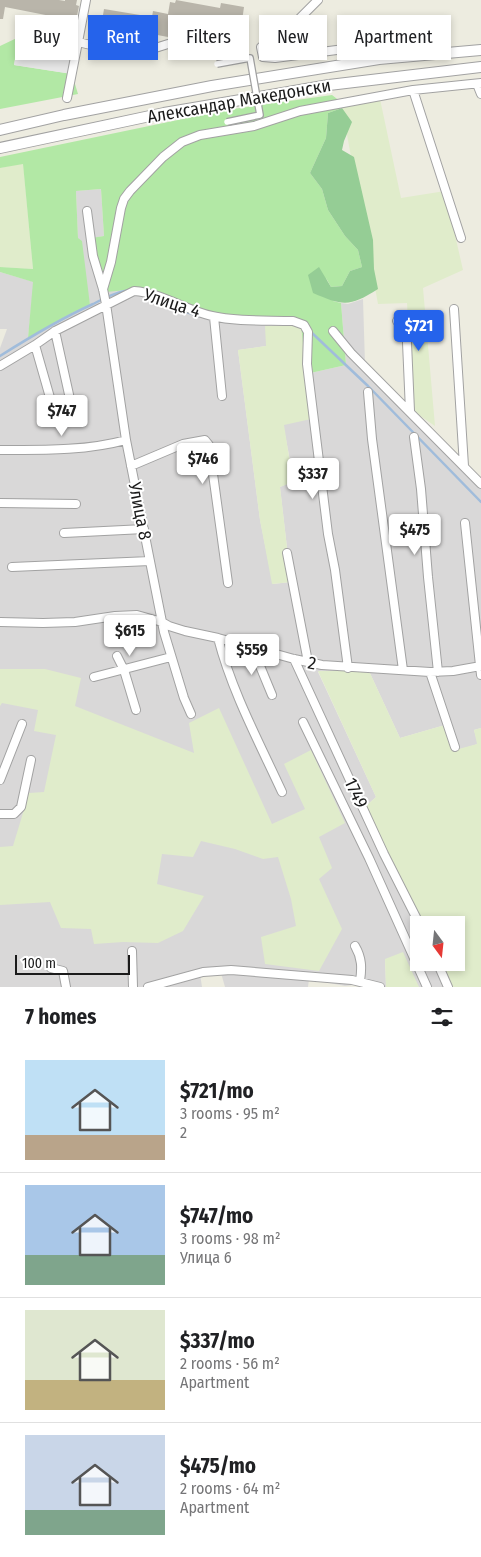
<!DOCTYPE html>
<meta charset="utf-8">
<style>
body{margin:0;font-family:"Fira Sans Condensed",sans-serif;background:#f2f2f2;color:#202124;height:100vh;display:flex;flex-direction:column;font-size:19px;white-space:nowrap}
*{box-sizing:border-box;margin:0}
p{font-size:16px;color:#757577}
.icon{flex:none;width:28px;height:28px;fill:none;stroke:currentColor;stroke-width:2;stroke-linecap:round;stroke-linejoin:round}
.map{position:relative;height:987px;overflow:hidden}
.side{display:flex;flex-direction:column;background:#fff;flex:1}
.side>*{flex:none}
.banner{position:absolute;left:15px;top:15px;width:451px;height:45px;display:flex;gap:10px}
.needle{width:32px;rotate:165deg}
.buttons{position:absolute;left:410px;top:916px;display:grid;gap:10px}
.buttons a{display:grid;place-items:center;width:55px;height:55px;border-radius:0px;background:#fff;box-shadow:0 2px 8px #0003;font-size:25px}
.scale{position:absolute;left:15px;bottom:12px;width:115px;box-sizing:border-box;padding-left:5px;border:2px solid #1b1b1b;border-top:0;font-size:14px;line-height:18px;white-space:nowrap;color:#1b1b1b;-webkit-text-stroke:4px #fff;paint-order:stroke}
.price{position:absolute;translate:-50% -42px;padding:0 11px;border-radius:5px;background:#fff;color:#222;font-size:16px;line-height:32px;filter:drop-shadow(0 1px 2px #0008)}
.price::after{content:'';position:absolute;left:50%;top:30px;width:15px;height:11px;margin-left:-8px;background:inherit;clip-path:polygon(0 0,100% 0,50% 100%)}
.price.on{background:#2563eb;color:#fff}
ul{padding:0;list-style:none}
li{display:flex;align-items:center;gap:15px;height:125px;padding:0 25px}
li+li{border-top:1px solid #e0e0e0}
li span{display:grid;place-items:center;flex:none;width:140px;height:100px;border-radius:0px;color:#555}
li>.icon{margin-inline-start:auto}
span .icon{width:60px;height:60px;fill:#fffc;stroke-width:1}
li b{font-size:21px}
h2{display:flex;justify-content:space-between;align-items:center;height:60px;padding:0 25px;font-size:21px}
.tag{padding:0 18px;border-radius:0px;background:#fff;box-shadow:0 2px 8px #0003;font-size:18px;line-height:45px}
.tag.on{background:#2563eb;color:#fff}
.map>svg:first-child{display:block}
</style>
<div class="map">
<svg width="481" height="987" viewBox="0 0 481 987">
<rect width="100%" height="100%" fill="#edece0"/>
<path fill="#d9d8d8" d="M101,189L104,236L92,238L120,291L137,289L297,325L266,346L238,350L260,520L273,584L291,582L280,487L294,481L283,424L306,374L346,365L341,303L348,304L363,299L365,364L481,488V728L474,730L478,744L455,751L445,725L400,738L369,671L318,672L376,797L366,806L382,855L419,928V962L436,963L448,987H419L385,960L386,987L362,984L345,986L309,979L308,987H225L221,973L200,974L202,987H0V348L7,329H0V272L34,282L28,338L72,313L90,305L78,239L76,191Z"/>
<path fill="#e0eccb" d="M380,99L401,198L445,191L463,270L423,288L435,426L413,411L407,303L378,304L341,102Z
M23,163L33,269L0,267V168Z
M301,325L311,419L284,425L293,482L280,487L291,582L272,584L260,520L238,350L266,346L265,326Z
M0,669H45L81,678L75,706L194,753L189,723L219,708L272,824L305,809L284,764L311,750L345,823L319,837L332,868L319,879L342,929L319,971L265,964L261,937L296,926L291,899L278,857L263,859L235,849L201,841L193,857L162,854L157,884L204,896L183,931L158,943L123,942L94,944L91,929L61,928L50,902L0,905V847L13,846L29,793L44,792L56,735L34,731L38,710L2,703L0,706Z
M318,671H369L400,738L445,725L455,750L477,744L474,730L481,728V987H448L438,963L456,962V925H421L366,806L376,797Z
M403,952L419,987H421H386L385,959Z"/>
<path fill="#b2e8a5" d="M19,37L14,65L72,74L78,94L0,109V46Z
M332,95L341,102L342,108L328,113L326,138L310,173L322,189L328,210L345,236L358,250L362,267L350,271L342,286L331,287L326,278L333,301L341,303L346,365L306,374L301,325L214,320L186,312L137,289L106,292L91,238L104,236L101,189L76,191L78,238L82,241L90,305L72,313L28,338L33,282L0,272V267L33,269L23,164L0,168V157L226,110Z"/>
<path fill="#95cd95" d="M342,108L352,122L344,141L342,150L354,157L373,240L374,269L378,289C350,307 343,306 313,293L308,275L319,267L331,287L342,286L350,271L362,267L358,250L345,236L328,210L322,189L310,173L326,138L328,113Z"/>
<path fill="#e7e7e7" d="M19,37L76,46L72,74L14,65Z"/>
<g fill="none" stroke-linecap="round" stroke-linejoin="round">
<path stroke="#a0bcdb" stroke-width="2.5" d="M172,305L186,312L199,316
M311,332L368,386L481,502
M0,356C30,337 60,319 93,304C105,298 116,292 130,290"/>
</g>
<path fill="#b9b5aa" d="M0,0H59L65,1V0H77L76,5L79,6L76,21L5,7L3,19H0Z
M176,0L220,8L221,3L244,7L242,21L218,17L217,23L188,18L186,25L171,23L168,37L147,33V31L121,26L119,34L104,31L106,22L102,21L104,9L152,17L153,11L168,14L170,2L175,3Z"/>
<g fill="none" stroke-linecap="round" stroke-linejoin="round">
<defs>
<path id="minor" d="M86,0L78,42L133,55L168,44L196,52L207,31
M318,0L287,31L261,47L263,57L275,58L429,38
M477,84L481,94
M413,90L461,238
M67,98L78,42
M87,211L93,256L103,289L106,304L126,440L164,632L184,698L191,714
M103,289L111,262L121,208L124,199L130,191L163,157L182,142L200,135L254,126L300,111L413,90L481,83
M454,309L464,466
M214,317L222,396
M397,321L406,320L410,411
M55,331L70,399
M333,331L351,353L481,484
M35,345L51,401
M0,366L35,345L55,331L134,291C162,293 185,310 212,316C237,322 268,320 293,321L304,325L308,332L307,364L328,534L335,570L348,668
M368,392L372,439L403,670
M414,437L421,489L428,577L438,672
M0,450C42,450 86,451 126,440
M131,466L183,444L205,440L209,445L228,583
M0,503L76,504
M465,523L481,675
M64,533L144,529
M287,553L308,662
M12,567L150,561
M0,622L43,623L75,622L115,616L137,615L162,622L169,626L185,631L218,638L294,659L322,665L430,672L453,671L481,666
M218,638C232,692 259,742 282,792
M253,649L272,695
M117,656L124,670L136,710
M294,659L384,854L420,925
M430,672L455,747
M94,677L171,657
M303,722L369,858L427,987
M0,780L22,724
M0,814H14L21,807L31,760
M355,946C362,958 362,968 360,981
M132,951L133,987
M437,962L448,987
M51,968L63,971L66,987
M148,987L203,972L231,970L352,980L380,987"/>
<path id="tertiary" d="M0,130L64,115L212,86L379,59L481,50
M0,148L164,113L329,85L481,67"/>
</defs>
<use href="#minor" stroke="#a2a2a2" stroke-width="10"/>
<use href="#tertiary" stroke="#a2a2a2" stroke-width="12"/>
<use href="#minor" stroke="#fff" stroke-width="8"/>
<use href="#tertiary" stroke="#fff" stroke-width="10"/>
<defs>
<path id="pedestrian-bridge" d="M217,64L250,58L260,115L227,122"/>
</defs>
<use href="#pedestrian-bridge" stroke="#a2a2a2" stroke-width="8" stroke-linecap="butt"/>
<use href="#pedestrian-bridge" stroke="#fff" stroke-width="5.5"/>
</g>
<g text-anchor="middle" stroke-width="4" stroke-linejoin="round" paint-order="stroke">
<g font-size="18" fill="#1b1b1b" stroke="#fff">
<text transform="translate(239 101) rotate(-10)" y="6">Александар Македонски</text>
<text transform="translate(172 303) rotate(18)" y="6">Улица 4</text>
<text transform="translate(140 511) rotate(79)" y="6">Улица 8</text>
<text transform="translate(312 663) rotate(11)" y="6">2</text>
<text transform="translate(356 793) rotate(65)" y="6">1749</text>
</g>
</g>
</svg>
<div class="buttons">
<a><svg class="needle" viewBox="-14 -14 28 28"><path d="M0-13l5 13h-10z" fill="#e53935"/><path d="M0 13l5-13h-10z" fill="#757577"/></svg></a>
</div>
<div class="scale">100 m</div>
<b class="price on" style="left:419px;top:352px">$721</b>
<b class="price" style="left:62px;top:437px">$747</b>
<b class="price" style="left:203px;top:485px">$746</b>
<b class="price" style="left:313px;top:500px">$337</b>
<b class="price" style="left:415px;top:556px">$475</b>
<b class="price" style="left:130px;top:657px">$615</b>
<b class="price" style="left:252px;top:676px">$559</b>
<div class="banner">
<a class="tag">Buy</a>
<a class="tag on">Rent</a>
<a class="tag">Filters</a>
<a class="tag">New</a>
<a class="tag">Apartment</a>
</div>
</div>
<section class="side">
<h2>7 homes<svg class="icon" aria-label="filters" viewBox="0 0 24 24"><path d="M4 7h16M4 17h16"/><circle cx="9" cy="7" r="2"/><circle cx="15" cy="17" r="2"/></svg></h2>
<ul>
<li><span style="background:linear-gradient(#bfe0f5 75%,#b9a48a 0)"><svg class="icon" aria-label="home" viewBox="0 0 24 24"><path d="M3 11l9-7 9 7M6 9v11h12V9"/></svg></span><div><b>$721/mo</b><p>3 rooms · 95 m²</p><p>2</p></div></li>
<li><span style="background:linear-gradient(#a9c7e8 70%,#7fa58c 0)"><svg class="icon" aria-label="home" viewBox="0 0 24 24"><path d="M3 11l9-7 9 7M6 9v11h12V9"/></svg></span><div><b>$747/mo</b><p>3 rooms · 98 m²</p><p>Улица 6</p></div></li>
<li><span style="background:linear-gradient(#dfe7d0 70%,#c2b280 0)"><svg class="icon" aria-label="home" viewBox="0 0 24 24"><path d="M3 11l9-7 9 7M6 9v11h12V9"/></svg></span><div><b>$337/mo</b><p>2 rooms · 56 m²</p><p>Apartment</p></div></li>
<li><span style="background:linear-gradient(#c9d6e8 75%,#7fa58c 0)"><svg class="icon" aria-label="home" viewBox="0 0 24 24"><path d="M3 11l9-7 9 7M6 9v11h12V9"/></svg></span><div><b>$475/mo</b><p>2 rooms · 64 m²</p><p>Apartment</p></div></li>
</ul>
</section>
